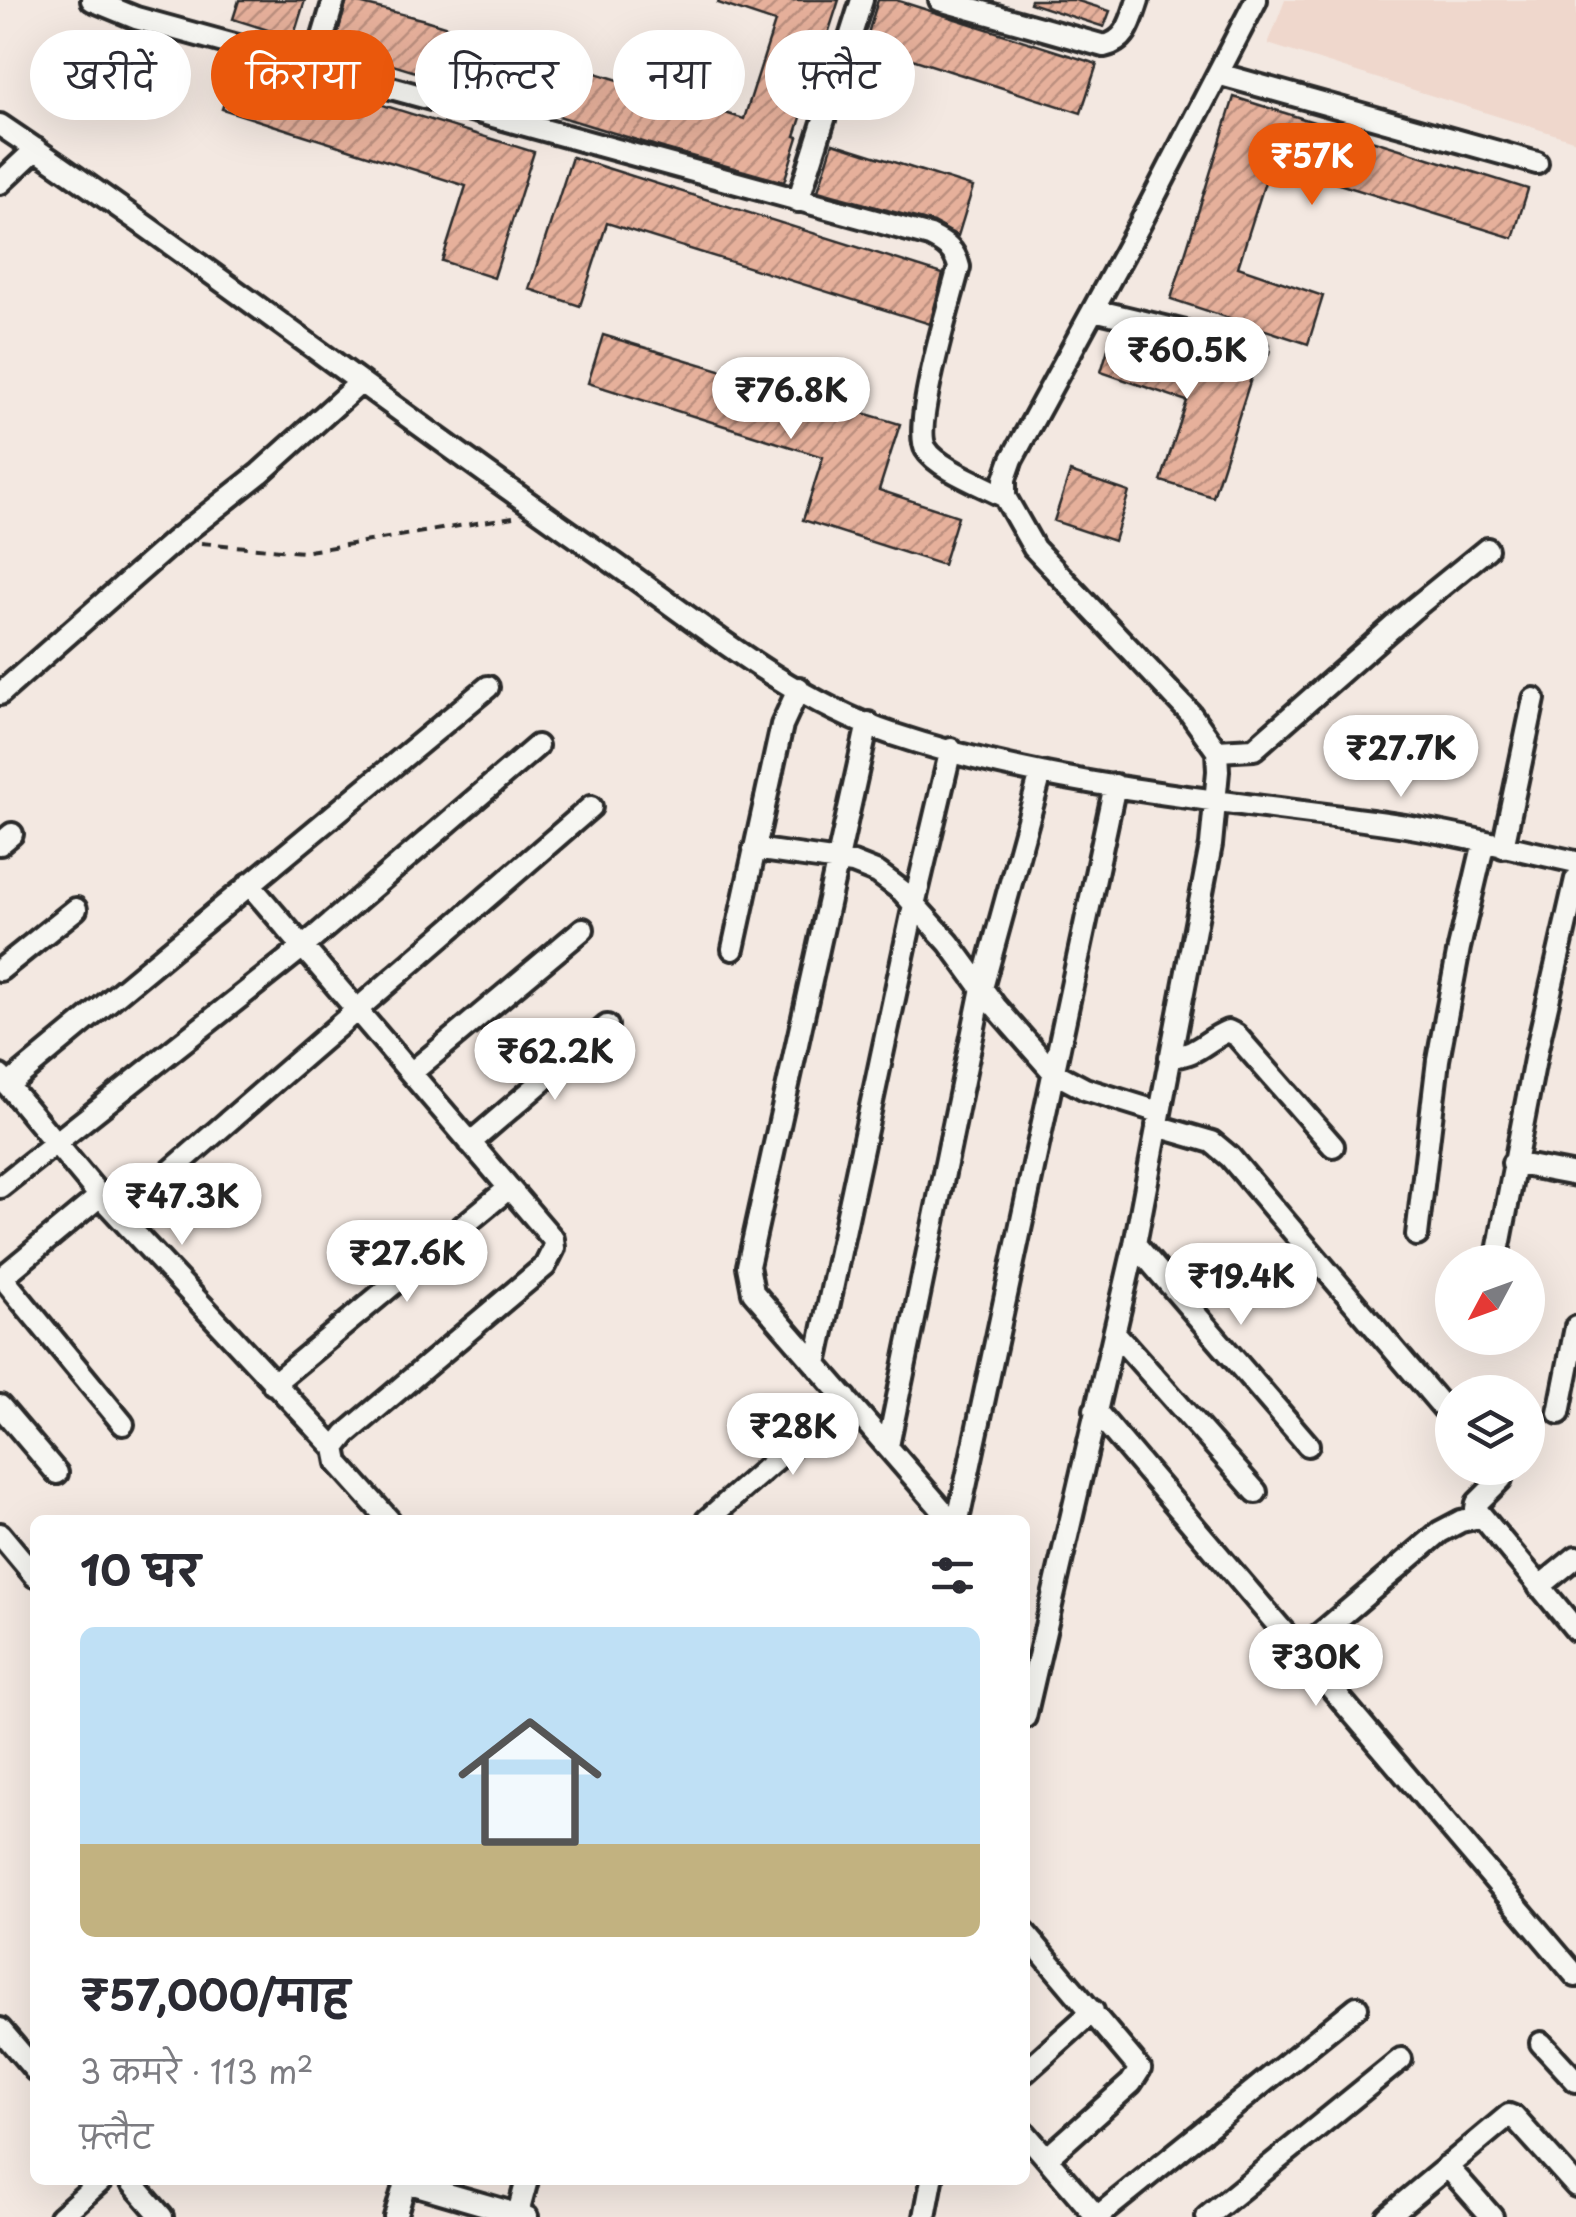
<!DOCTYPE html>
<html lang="hi">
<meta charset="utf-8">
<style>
body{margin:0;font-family:"Playpen Sans","Playpen Sans Deva",sans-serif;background:#f7f7f7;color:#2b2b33;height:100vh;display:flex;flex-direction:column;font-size:38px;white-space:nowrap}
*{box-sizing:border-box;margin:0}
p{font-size:32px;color:#7c7c81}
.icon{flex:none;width:55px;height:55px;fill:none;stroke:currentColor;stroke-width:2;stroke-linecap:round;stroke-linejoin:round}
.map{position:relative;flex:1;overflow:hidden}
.sheet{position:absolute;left:30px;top:1515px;width:1000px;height:670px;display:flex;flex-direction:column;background:#fff;border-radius:15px;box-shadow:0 10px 40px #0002}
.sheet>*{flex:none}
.hud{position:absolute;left:30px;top:30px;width:1000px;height:90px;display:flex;gap:20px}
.needle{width:65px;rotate:229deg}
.fabs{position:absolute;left:1435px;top:1245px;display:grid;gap:20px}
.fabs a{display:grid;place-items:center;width:110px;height:110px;border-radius:50%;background:#fff;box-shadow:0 10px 40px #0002;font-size:50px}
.price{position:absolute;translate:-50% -85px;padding:0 22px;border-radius:35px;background:#fff;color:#222;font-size:32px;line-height:65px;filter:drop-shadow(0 2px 5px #0008)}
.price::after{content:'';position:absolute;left:50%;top:60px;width:30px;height:22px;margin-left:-15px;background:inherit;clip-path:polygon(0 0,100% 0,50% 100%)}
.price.active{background:#ea580c;color:#fff}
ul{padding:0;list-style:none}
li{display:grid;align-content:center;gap:20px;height:530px;padding:0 50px}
li span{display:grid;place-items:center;height:310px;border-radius:15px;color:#555}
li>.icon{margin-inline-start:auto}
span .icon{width:180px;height:180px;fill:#fffc;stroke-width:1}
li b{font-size:42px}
h2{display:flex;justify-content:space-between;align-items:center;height:120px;padding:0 50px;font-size:42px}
.tag{padding:0 35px;border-radius:45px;background:#fff;box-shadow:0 10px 40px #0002;font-size:35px;line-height:90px}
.tag.active{background:#ea580c;color:#fff}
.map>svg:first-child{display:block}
</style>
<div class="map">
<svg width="1576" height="2217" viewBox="0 0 1576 2217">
<defs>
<pattern id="building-hatch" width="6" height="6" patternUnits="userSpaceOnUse" patternTransform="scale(2.5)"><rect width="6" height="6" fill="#e6b09b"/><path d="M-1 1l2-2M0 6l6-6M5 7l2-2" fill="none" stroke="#bb8f7f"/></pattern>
</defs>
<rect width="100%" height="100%" fill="#f3e8e1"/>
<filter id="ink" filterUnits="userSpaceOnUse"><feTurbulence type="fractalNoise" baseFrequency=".01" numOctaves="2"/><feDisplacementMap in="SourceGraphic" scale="20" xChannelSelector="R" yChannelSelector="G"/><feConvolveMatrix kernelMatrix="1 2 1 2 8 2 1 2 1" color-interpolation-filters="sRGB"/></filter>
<g filter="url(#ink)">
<path fill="#efd7cc" d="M1285,0H1576V141L1268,44Z"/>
<path fill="url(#building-hatch)" stroke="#2b2b2b" stroke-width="2.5" d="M239,0H305L293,38L233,19Z
M347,0L425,20L744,119L775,22L718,3L719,0H839L795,136L798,137L784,182L666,149L334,47Z
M878,0H896L1097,64L1081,113L865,44Z
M1031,0H1075L1110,11L1104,27L1030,3Z
M238,60L534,152L494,278L442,261L466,186L222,109Z
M1234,97L1528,189L1513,238L1271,163L1238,267L1323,296L1308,344L1171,299Z
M833,143L973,187L958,236L934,223L818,191Z
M572,157L943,274L930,324L607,223L580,306L529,289Z
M1114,329L1178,344L1254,369L1213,497L1161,481L1187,401L1101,372Z
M603,335L900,424L879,490L958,516L943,565L803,520L823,457L588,383Z
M1070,472L1129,492L1114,541L1054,521Z"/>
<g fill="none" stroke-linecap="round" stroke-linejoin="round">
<defs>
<path id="minor" d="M92,0L136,18L930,236C946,244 955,250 959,267C951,298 912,427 926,449C937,468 985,486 1005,497
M940,0L1104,46C1127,41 1131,21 1138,0
M314,67L334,0
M1218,74L1537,163
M0,125C208,265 405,419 611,561C697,622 791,700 892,734C1053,788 1225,800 1392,824C1454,833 1515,849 1576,862
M0,183L36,149
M798,201L862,0
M1094,310L1257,349
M0,694L174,541L260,473L361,382
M868,723L748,1266L753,1292L951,1520
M1217,751L1254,749L1412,610L1487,549
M0,844L12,834
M1503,847L1534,699
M754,849L853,863L878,873L902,891L949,943L995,1006L1053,1072L1085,1089L1159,1112
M249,884L553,1239L554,1248L545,1266L346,1434L335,1448L338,1463L389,1520
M733,949L782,725L799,688
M0,970L76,909
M1170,1057C1199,1055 1204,1041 1228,1031L1236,1035L1333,1146
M411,1073L583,929
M0,1076L100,1196L335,1448
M8,1085L488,687
M1157,1126L1212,1142L1230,1157L1452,1418
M470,1143L607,1026
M1513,1163L1576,1175
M0,1187L303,947L537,746
M119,1216L591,807
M1417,1235L1438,1060L1459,948L1484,842
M1135,1244L1308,1445
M1496,1262L1537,1049L1576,879
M2,1277L123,1424
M0,1279L100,1196
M1115,1333L1256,1492
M816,1364L914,905L951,749
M273,1384L509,1188
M0,1406L57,1473
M1095,1410L1576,1976
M1559,1413L1576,1327
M888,1446L982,988L1041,773
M1495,1468L1501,1479L1477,1503L1476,1509L1576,1630
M707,1520L846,1398
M958,1520L1115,785
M0,1534L35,1576
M1539,1587L1576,1557
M1300,1651L1440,1532L1461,1521L1479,1517
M1025,1717L1135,1244L1211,845L1218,771L1217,751L1190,713L1034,548L1005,497V479L1012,459L1140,224L1256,0
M1025,1933L1140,2069L1131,2083L1047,2158
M0,2029L35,2070
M1541,2043L1576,2081
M1025,2072L1093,2011
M1025,2133L1097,2217L1357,2007
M1447,2166L1492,2217
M130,2180L162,2217
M406,2182L527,2217
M60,2217L102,2180
M395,2217L406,2180
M517,2217L527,2180
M925,2217L932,2180
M1207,2217L1401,2059
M1387,2217L1509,2115L1514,2117L1576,2186"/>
</defs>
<use href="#minor" stroke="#2b2b2b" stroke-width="28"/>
<path stroke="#2b2b2b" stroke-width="4" stroke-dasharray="10 8" stroke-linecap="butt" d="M201,543L303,552L513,517"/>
<use href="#minor" stroke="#f6f6f2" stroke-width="20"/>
</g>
</g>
</svg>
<div class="fabs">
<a><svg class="needle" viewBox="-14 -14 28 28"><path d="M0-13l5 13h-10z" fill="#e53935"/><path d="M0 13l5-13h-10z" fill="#7c7c81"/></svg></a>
<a><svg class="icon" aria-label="layers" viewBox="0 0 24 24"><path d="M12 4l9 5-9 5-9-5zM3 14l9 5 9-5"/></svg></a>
</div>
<b class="price active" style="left:1312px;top:208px">₹57K</b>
<b class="price" style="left:1187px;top:402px">₹60.5K</b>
<b class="price" style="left:791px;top:442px">₹76.8K</b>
<b class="price" style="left:1401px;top:800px">₹27.7K</b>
<b class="price" style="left:555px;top:1103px">₹62.2K</b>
<b class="price" style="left:182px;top:1248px">₹47.3K</b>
<b class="price" style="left:407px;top:1305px">₹27.6K</b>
<b class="price" style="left:1241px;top:1328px">₹19.4K</b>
<b class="price" style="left:793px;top:1478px">₹28K</b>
<b class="price" style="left:1316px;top:1709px">₹30K</b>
<div class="hud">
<a class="tag">खरीदें</a>
<a class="tag active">किराया</a>
<a class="tag">फ़िल्टर</a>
<a class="tag">नया</a>
<a class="tag">फ़्लैट</a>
</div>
<section class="sheet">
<h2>10 घर<svg class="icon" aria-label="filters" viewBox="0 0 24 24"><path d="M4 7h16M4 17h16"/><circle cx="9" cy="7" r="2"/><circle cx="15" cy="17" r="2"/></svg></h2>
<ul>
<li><span style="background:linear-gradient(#bfe0f5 70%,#c2b280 0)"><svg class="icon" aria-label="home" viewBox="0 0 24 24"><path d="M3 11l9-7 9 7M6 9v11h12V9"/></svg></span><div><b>₹57,000/माह</b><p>3 कमरे · 113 m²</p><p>फ़्लैट</p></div></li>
</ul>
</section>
</div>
